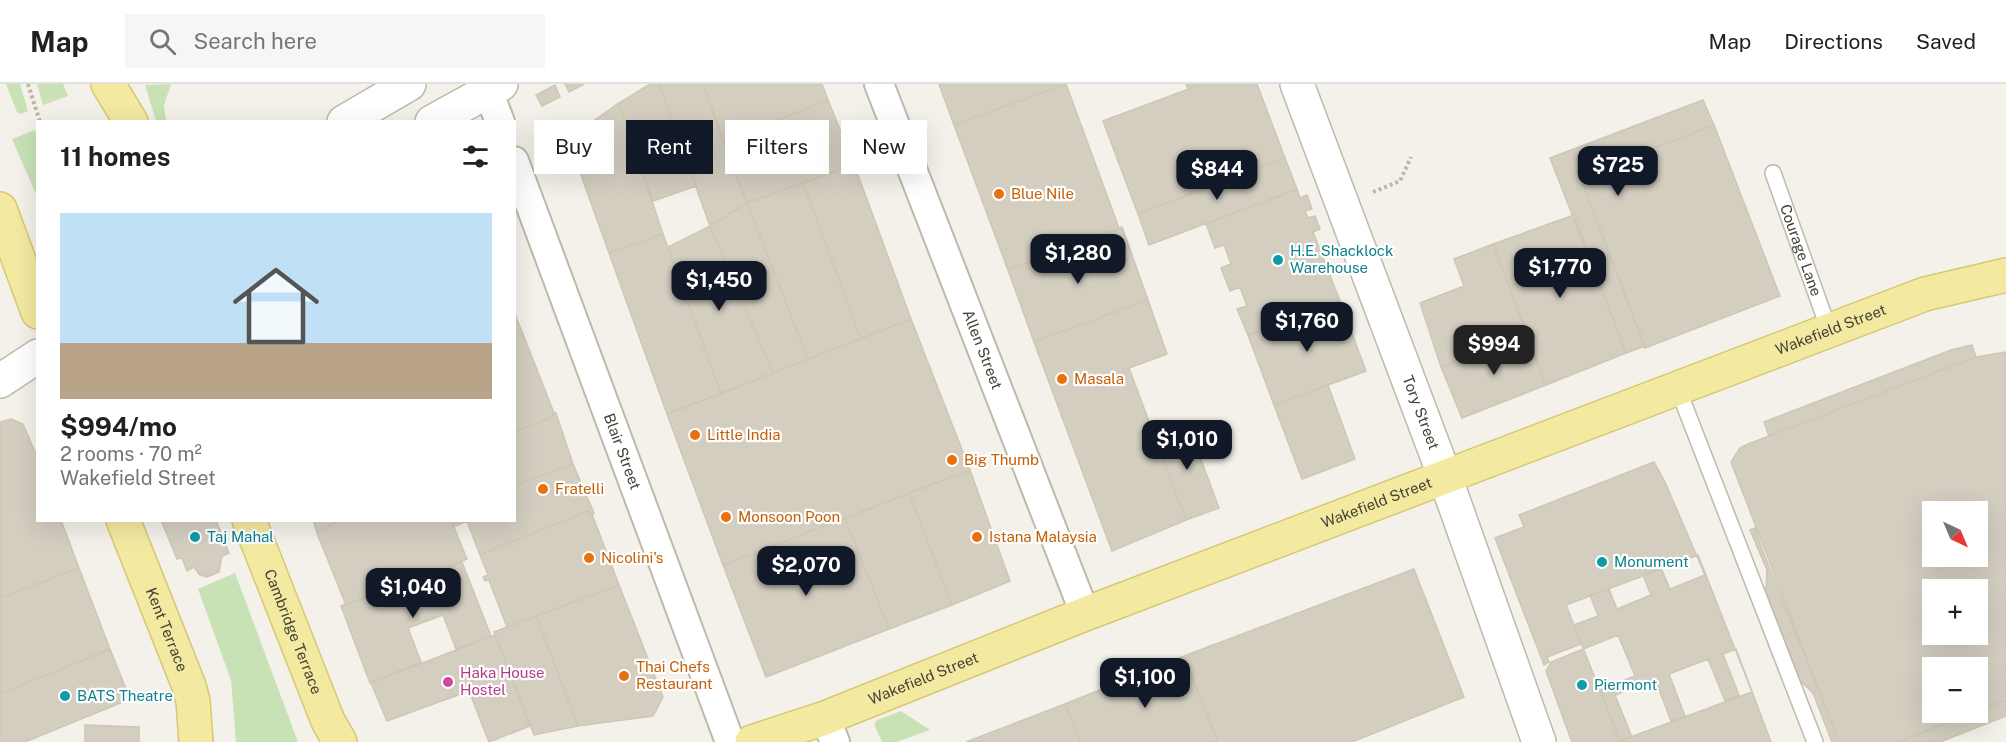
<!DOCTYPE html>
<meta charset="utf-8">
<style>
body{margin:0;font-family:"Public Sans",sans-serif;background:#f6f6f6;color:#202124;height:100vh;display:flex;flex-direction:column;font-size:22px;white-space:nowrap}
*{box-sizing:border-box;margin:0}
p{font-size:20px;color:#757577}
.icon{flex:none;width:33px;height:33px;fill:none;stroke:currentColor;stroke-width:2;stroke-linecap:round;stroke-linejoin:round}
.map{position:relative;flex:1;overflow:hidden}
.side{position:absolute;left:36px;top:36px;width:480px;height:402px;display:flex;flex-direction:column;background:#fff;border-radius:0px;box-shadow:0 6px 24px #0002}
.side>*{flex:none}
.hud{position:absolute;left:534px;top:36px;width:570px;height:54px;display:flex;gap:12px}
.needle{width:39px;rotate:136deg}
.controls{position:absolute;left:1922px;top:417px;display:grid;gap:12px}
.controls a{display:grid;place-items:center;width:66px;height:66px;border-radius:0px;background:#fff;box-shadow:0 6px 24px #0002;font-size:30px}
.price{position:absolute;translate:-50% -51px;padding:0 14px;border-radius:12px;background:#111827;color:#fff;font-size:20px;line-height:39px;filter:drop-shadow(0 2px 3px #0008)}
.price::after{content:'';position:absolute;left:50%;top:36px;width:18px;height:14px;margin-left:-9px;background:inherit;clip-path:polygon(0 0,100% 0,50% 100%)}
.price.active{background:#222;color:#fff}
ul{padding:0;list-style:none}
li{display:grid;align-content:center;gap:12px;height:318px;padding:0 24px}
li+li{border-top:2px solid #e0e0e0}
li span{display:grid;place-items:center;height:186px;border-radius:0px;color:#555}
li>.icon{margin-inline-start:auto}
span .icon{width:108px;height:108px;fill:#fffc;stroke-width:1}
li b{font-size:26px}
h2{display:flex;justify-content:space-between;align-items:center;height:72px;padding:0 24px;font-size:26px}
.chip{padding:0 21px;border-radius:0px;background:#fff;box-shadow:0 6px 24px #0002;font-size:21px;line-height:54px}
.chip.active{background:#111827;color:#fff}
header{display:flex;align-items:center;gap:36px;box-sizing:border-box;height:84px;padding:0 30px;background:#fff;border-bottom:2px solid #e0e0e0}
header strong{font-size:28px}
nav{display:flex;gap:33px;margin-inline-start:auto;font-size:21px}
.search{width:420px;height:54px;background:#f6f6f6;display:flex;align-items:center;gap:15px;box-sizing:border-box;padding:0 21px;border-radius:0px;color:#757577;font-size:22px}
.map>svg:first-child{display:block}
</style>
<header>
<strong>Map</strong>
<div class="search"><svg class="icon" aria-label="search" viewBox="0 0 24 24"><circle cx="10" cy="10" r="6"/><path d="M15 15l6 6"/></svg>Search here</div>
<nav><a>Map</a><a>Directions</a><a>Saved</a></nav>
</header>
<div class="map">
<svg width="2006" height="658" viewBox="0 0 2006 658">
<rect width="100%" height="100%" fill="#f3f1e9"/>
<path fill="#c8e2b6" d="M6,0H20L28,27L21,30L17,28Z
M37,0H63L68,12L43,21Z
M171,0L164,21L166,37H156L145,1Z
M35,46L38,53L36,110L12,55Z
M235,489L298,658H236L231,596L198,505Z
M901,627L930,646L897,658H882L874,641L877,636Z"/>
<path fill="#d3cec0" stroke="#cdc7b3" stroke-width="1.5" fill-rule="evenodd" d="M565,0H584L569,8Z
M650,0H659L696,102L653,117L619,19Z
M659,0H703L747,119L710,142Z
M703,0H822L828,16L723,58Z
M939,0H1067L954,41Z
M1066,0L1119,144L1008,186L954,41Z
M1186,0H1202L1188,5Z
M1202,0H1257L1285,74L1138,130L1103,37Z
M555,1L560,13L542,22L536,11Z
M828,16L854,80L747,119L723,58Z
M1703,16L1714,41L1580,93L1645,262L1626,269L1550,74Z
M619,19L663,150L609,169L568,55Z
M1714,41L1780,212L1645,264L1580,93Z
M1285,74L1297,105L1149,161L1138,130Z
M854,80L911,235L861,255L803,99Z
M803,99L861,255L808,275L747,119Z
M1297,105L1300,114L1307,111L1312,125L1305,127L1308,134L1315,132L1320,145L1313,148L1340,217L1248,251L1237,225L1247,222L1240,203L1230,207L1221,184L1231,180L1224,161L1215,164L1206,140Z
M747,119L808,275L773,289L710,142Z
M1574,131L1626,269L1546,301L1493,160Z
M710,142L773,289L721,310L668,163Z
M1122,143L1148,216L1034,258L1008,186Z
M663,150L721,310L667,330L609,169Z
M1493,160L1527,250L1441,283L1420,219L1464,202L1454,175Z
M1148,216L1167,270L1129,284L1186,436L1112,467L1034,258Z
M1340,217L1366,287L1274,321L1248,251Z
M514,228L523,250L514,253Z
M911,235L970,386L723,481L667,330Z
M523,250L554,329L553,333L514,348V253Z
M1527,250L1546,301L1462,334L1441,283Z
M1972,261L1976,273L1769,352L1764,338L1951,266Z
M2006,268V616L1977,628V584H1932V628H1974L1898,658H1839L1731,378L1740,364L1748,360L1976,273ZM1932,428H1977V472H1932ZM1932,506H1977V550H1932Z
M1328,301L1355,375L1302,395L1274,321Z
M556,329L573,380L514,402V348L553,333L552,330Z
M11,335L23,340L38,375V436H61L79,484L0,514V338Z
M1187,338L1219,424L1186,436L1154,351Z
M1654,378L1665,398L1705,491L1670,505L1661,484L1643,491L1651,511L1617,525L1609,505L1590,511L1598,532L1574,541L1581,560L1547,573L1549,578L1544,581L1495,454L1524,443L1519,431Z
M573,380L594,429L590,431L588,427L480,471L467,437L455,442L453,436H514V402Z
M970,386L1010,497L952,521L909,409Z
M909,409L952,521L889,545L845,434Z
M588,427L592,430L619,501L507,543L489,496L485,497L483,493L488,491L480,471Z
M845,434L889,545L766,593L723,481Z
M161,436H216L229,469L222,472L219,488L207,493L200,491L194,483L187,487L182,474L177,475Z
M313,436H339L317,449Z
M339,436H451L467,475L346,521L317,449Z
M1755,444L1762,465L1839,658H1832L1813,609L1793,590L1765,525L1767,486L1750,446Z
M1698,471L1752,608L1620,657L1566,521Z
M462,478L491,552L456,565L443,531L408,544L421,578L370,599L341,522Z
M79,484L110,565L0,610V514Z
M1414,485L1464,613L1352,658H1218L1184,572Z
M619,501L663,613L653,632L578,642L536,532Z
M536,532L578,642L534,651L494,548Z
M495,551L530,642L489,658L469,607L387,637L371,599Z
M1618,551L1635,592L1600,606L1620,657L1632,653L1615,611L1655,595L1671,637L1685,632L1669,590L1708,575L1725,617L1739,611L1723,570L1736,565L1771,658H1572L1546,587L1551,578Z
M110,565L130,615L25,658H0V610Z
M1184,572L1218,658H1081L1065,620Z
M2006,616V632L1940,658H1898Z
M1065,620L1081,658H966Z
M85,641L139,643V658H85Z"/>
<g fill="none" stroke-linecap="round" stroke-linejoin="round">
<defs>
<g id="service">
<path id="s1" d="M1773,89L1829,246"/>
<path d="M1678,305L1815,658"/>
</g>
<g id="minor">
<path id="s2" d="M879,0L1085,530"/>
<path d="M488,7L500,38"/>
<path id="s3" d="M514,77L730,658"/>
<path d="M825,634L835,658"/>
</g>
<g id="tertiary">
<path id="s4" d="M1297,0L1445,393L1539,658"/>
<path d="M344,38L409,0"/>
<path d="M432,38L501,0"/>
<path d="M0,297L38,272"/>
</g>
<g id="primary">
<path d="M108,0L131,38"/>
<path d="M0,125L38,228"/>
<path id="s5" d="M123,436L189,602L193,617L196,658"/>
<path id="s6" d="M249,436L328,637L340,658"/>
<path id="s7" d="M752,658L825,634L1085,530L1925,210L2006,191"/>
</g>
</defs>
<use href="#service" stroke="#bdbaac" stroke-width="18"/>
<use href="#minor" stroke="#bdbaac" stroke-width="32"/>
<use href="#tertiary" stroke="#bdbaac" stroke-width="36"/>
<use href="#primary" stroke="#d7c872" stroke-width="36"/>
<path stroke="#bdb79f" stroke-width="4" stroke-dasharray="3 3" stroke-linecap="butt" d="M28,0L40,38
M1373,108L1400,97L1411,73"/>
<use href="#service" stroke="#fff" stroke-width="15"/>
<use href="#minor" stroke="#fff" stroke-width="28"/>
<use href="#tertiary" stroke="#fff" stroke-width="33"/>
<use href="#primary" stroke="#f4e9a1" stroke-width="33"/>
</g>
<g fill="#e8710a" stroke="#fff" stroke-width="2">
<circle cx="999" cy="110" r="6"/>
<circle cx="1062" cy="295" r="6"/>
<circle cx="695" cy="351" r="6"/>
<circle cx="952" cy="376" r="6"/>
<circle cx="543" cy="405" r="6"/>
<circle cx="726" cy="433" r="6"/>
<circle cx="977" cy="453" r="6"/>
<circle cx="589" cy="474" r="6"/>
<circle cx="624" cy="592" r="6"/>
</g>
<g fill="#0f9aa8" stroke="#fff" stroke-width="2">
<circle cx="1278" cy="176" r="6"/>
<circle cx="195" cy="453" r="6"/>
<circle cx="1602" cy="478" r="6"/>
<circle cx="1582" cy="601" r="6"/>
<circle cx="65" cy="612" r="6"/>
</g>
<circle fill="#d1479c" stroke="#fff" stroke-width="2" cx="448" cy="598" r="6"/>
<g text-anchor="middle" stroke-width="4.5" stroke-linejoin="round" paint-order="stroke">
<g font-size="15" fill="#c56008" stroke="#fff" text-anchor="start">
<text x="1011" y="115">Blue Nile</text>
<text x="1074" y="300">Masala</text>
<text x="707" y="356">Little India</text>
<text x="964" y="381">Big Thumb</text>
<text x="555" y="410">Fratelli</text>
<text x="738" y="438">Monsoon Poon</text>
<text x="989" y="458">Istana Malaysia</text>
<text x="601" y="479">Nicolini's</text>
<text x="636" y="588">Thai Chefs<tspan x="636" dy="17">Restaurant</tspan></text>
</g>
<g font-size="15" fill="#0d838f" stroke="#fff" text-anchor="start">
<text x="1290" y="172">H.E. Shacklock<tspan x="1290" dy="17">Warehouse</tspan></text>
<text x="207" y="458">Taj Mahal</text>
<text x="1614" y="483">Monument</text>
<text x="1594" y="606">Piermont</text>
<text x="77" y="617">BATS Theatre</text>
</g>
<g font-size="15" fill="#454238" stroke="#fff">
<text dy="5" stroke="none"><textPath href="#s1" startOffset="82">Courage Lane</textPath></text>
<text dy="5" stroke="none"><textPath href="#s7" startOffset="1155">Wakefield Street</textPath></text>
<text dy="5" stroke="none"><textPath href="#s2" startOffset="285">Allen Street</textPath></text>
<text dy="5" stroke="none"><textPath href="#s4" startOffset="351">Tory Street</textPath></text>
<text dy="5" stroke="none"><textPath href="#s3" startOffset="310">Blair Street</textPath></text>
<text dy="5" stroke="none"><textPath href="#s7" startOffset="669">Wakefield Street</textPath></text>
<text dy="5" stroke="none"><textPath href="#s5" startOffset="118">Kent Terrace</textPath></text>
<text dy="5" stroke="none"><textPath href="#s6" startOffset="120">Cambridge Terrace</textPath></text>
<text dy="5" stroke="none"><textPath href="#s7" startOffset="183">Wakefield Street</textPath></text>
</g>
<g font-size="15" fill="#b23c85" stroke="#fff" text-anchor="start">
<text x="460" y="594">Haka House<tspan x="460" dy="17">Hostel</tspan></text>
</g>
</g>
</svg>
<div class="controls">
<a><svg class="needle" viewBox="-14 -14 28 28"><path d="M0-13l5 13h-10z" fill="#e53935"/><path d="M0 13l5-13h-10z" fill="#757577"/></svg></a>
<a>+</a>
<a>−</a>
</div>
<b class="price" style="left:1618px;top:113px">$725</b>
<b class="price" style="left:1217px;top:117px">$844</b>
<b class="price" style="left:1078px;top:201px">$1,280</b>
<b class="price" style="left:1560px;top:215px">$1,770</b>
<b class="price" style="left:719px;top:228px">$1,450</b>
<b class="price" style="left:1307px;top:269px">$1,760</b>
<b class="price active" style="left:1494px;top:292px">$994</b>
<b class="price" style="left:1187px;top:387px">$1,010</b>
<b class="price" style="left:806px;top:513px">$2,070</b>
<b class="price" style="left:413px;top:535px">$1,040</b>
<b class="price" style="left:1145px;top:625px">$1,100</b>
<div class="hud">
<a class="chip">Buy</a>
<a class="chip active">Rent</a>
<a class="chip">Filters</a>
<a class="chip">New</a>
</div>
<section class="side">
<h2>11 homes<svg class="icon" aria-label="filters" viewBox="0 0 24 24"><path d="M4 7h16M4 17h16"/><circle cx="9" cy="7" r="2"/><circle cx="15" cy="17" r="2"/></svg></h2>
<ul>
<li><span style="background:linear-gradient(#bfe0f5 70%,#b9a48a 0)"><svg class="icon" aria-label="home" viewBox="0 0 24 24"><path d="M3 11l9-7 9 7M6 9v11h12V9"/></svg></span><div><b>$994/mo</b><p>2 rooms · 70 m²</p><p>Wakefield Street</p></div></li>
</ul>
</section>
</div>
